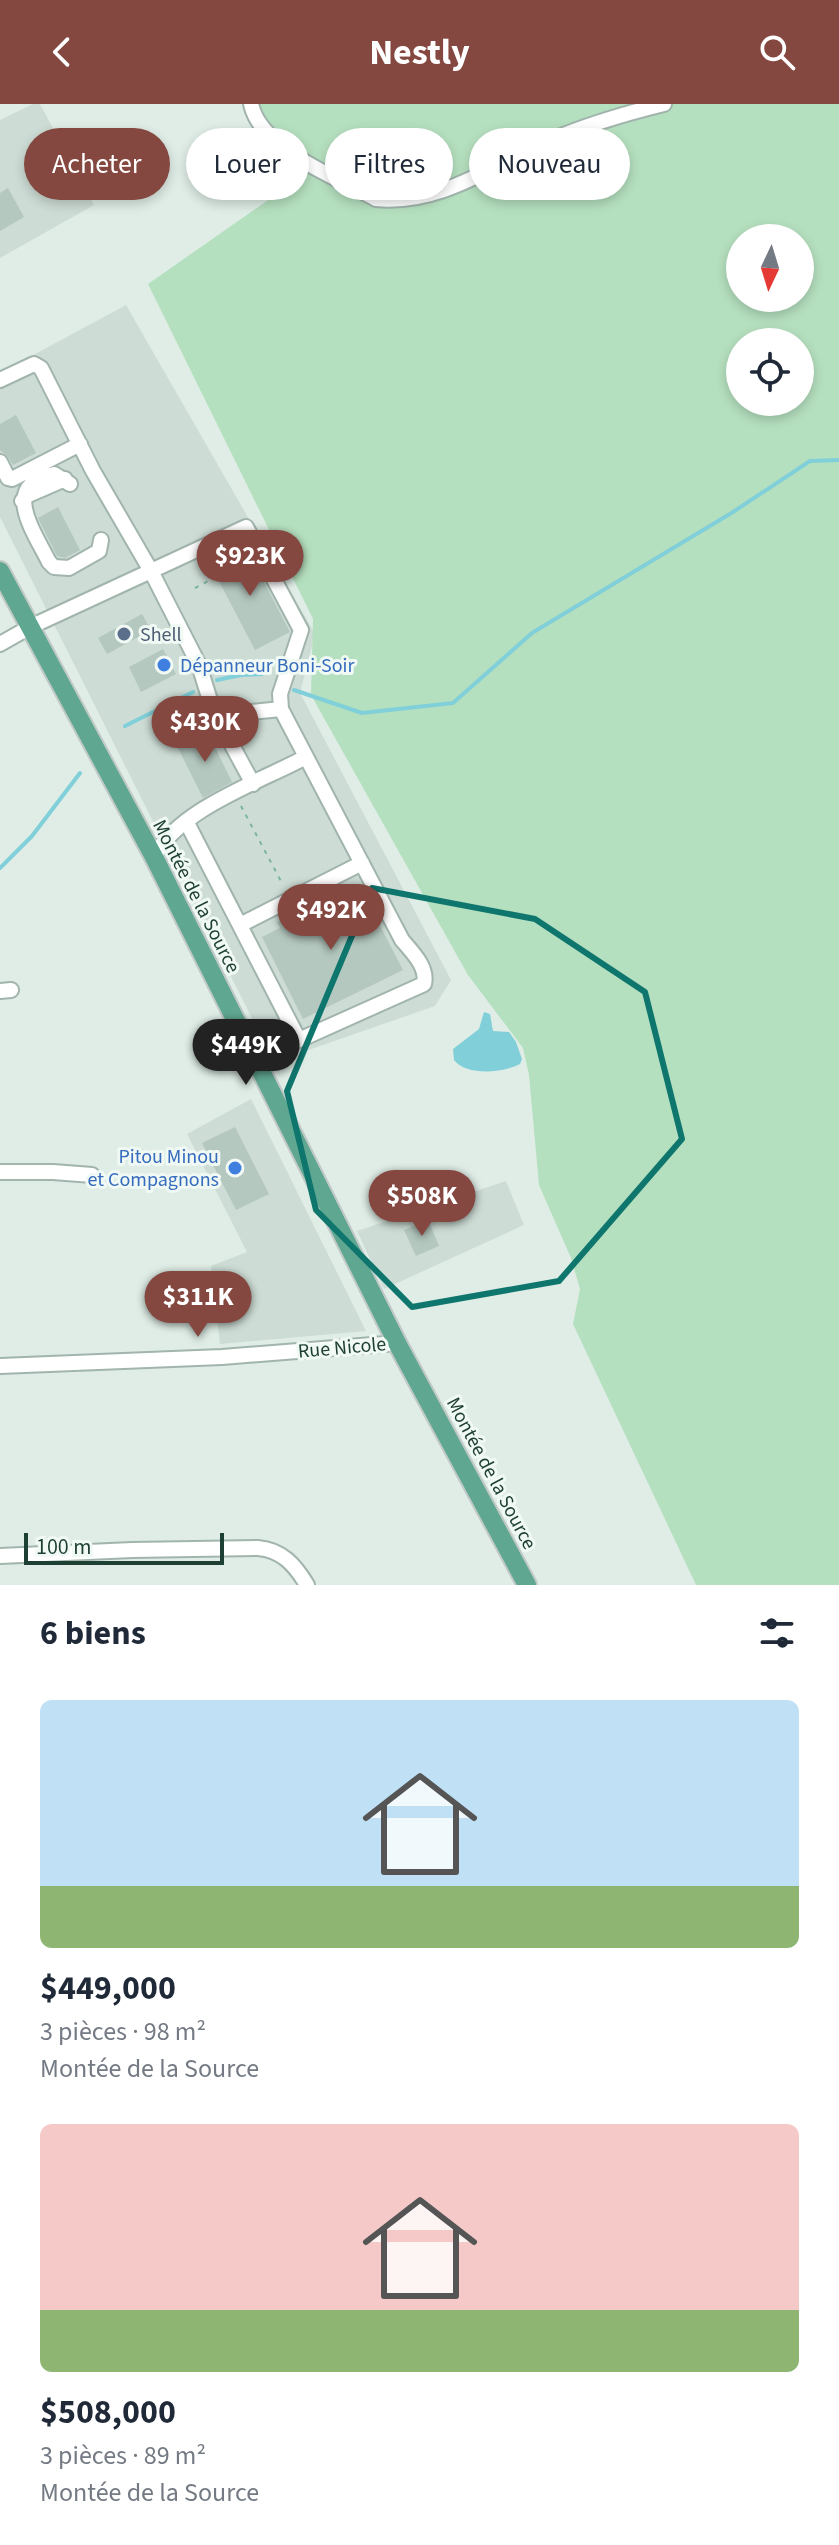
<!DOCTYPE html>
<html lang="fr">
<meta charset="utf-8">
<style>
body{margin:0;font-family:"Source Sans 3",sans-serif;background:#f2f2f3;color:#1f2937;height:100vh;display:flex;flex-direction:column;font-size:30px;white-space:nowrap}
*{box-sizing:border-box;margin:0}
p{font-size:26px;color:#747a83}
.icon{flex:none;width:44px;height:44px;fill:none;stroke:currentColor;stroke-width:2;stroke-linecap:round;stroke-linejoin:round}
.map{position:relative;height:1481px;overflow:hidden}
.sheet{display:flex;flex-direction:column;background:#fff;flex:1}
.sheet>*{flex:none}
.top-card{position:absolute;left:24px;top:24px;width:792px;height:72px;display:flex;gap:16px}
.needle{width:52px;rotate:184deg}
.buttons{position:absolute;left:726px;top:120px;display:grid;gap:16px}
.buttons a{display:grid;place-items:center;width:88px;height:88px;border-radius:50%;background:#fff;box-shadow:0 4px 12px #0003;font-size:40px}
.scale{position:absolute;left:24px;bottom:20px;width:200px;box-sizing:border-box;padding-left:8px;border:4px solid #1e3f34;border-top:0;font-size:22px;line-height:28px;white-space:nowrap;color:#1e3f34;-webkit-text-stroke:6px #f0f9f4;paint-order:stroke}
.price{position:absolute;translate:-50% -68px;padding:0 18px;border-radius:28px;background:#844840;color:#fff;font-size:26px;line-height:52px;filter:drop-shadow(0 2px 4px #0008)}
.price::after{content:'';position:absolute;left:50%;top:48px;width:24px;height:18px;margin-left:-12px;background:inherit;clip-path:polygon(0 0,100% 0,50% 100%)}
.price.active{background:#222;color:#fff}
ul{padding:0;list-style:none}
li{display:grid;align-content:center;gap:16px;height:424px;padding:0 40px}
li span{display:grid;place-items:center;height:248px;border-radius:12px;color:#555}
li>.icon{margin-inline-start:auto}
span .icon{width:144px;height:144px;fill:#fffc;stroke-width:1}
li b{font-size:34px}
h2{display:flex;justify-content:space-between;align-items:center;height:96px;padding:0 40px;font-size:34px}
.chip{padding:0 28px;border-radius:36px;background:#fff;box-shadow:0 4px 12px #0003;font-size:28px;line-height:72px}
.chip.active{background:#844840;color:#fff}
header{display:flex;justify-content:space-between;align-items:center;height:104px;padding:0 40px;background:#844840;color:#fff;font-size:36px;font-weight:700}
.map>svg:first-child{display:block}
</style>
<header><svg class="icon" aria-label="back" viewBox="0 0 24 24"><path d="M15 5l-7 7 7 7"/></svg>Nestly<svg class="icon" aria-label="search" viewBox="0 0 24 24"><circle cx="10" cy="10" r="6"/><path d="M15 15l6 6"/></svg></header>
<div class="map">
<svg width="839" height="1481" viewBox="0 0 839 1481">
<rect width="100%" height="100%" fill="#dfede6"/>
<path fill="#cddcd5" d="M33,0H40L94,101L0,154V16Z
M126,201L315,530L300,589L451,876L435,902L274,958L0,413V269Z
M251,995L366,1227L220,1240L211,1162L247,1148L187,1030Z
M506,1077L524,1121L384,1185L357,1127Z"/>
<path fill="#b5e0bf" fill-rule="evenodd" d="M251,0H839V1481H696L573,1220L580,1185L571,1154L539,1081L529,971L523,944L468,871L311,591L313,515L148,180L281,87ZM740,134H800V194H740ZM740,238H800V298H740Z"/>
<path fill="#80cfd9" d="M484,908L490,910L493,927L509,928L516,938L522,955L520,960C503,969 466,972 454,956L453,945L479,925Z"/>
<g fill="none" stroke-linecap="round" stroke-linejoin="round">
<path stroke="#80cfd9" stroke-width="4" d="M217,576L241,571L262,570
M294,586L362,609L453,599L532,529L733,408L810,357L839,356
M125,622L193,588
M0,764L32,732L80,669"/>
</g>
<path fill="#b4c8bf" d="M8,84L24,113L0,127V89Z
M16,311L36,349L13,361L8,353L0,346V320Z
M58,403L80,446L65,454L57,452L38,414Z
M245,442L290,528L255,546L210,460Z
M142,510L151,526L107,550L98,534Z
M163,545L176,570L141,588L129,563Z
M207,627L232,678L203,694L177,642Z
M360,783L403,866L303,915L262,833L280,824L277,818L297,808L318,797L321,804Z
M235,1023L269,1090L236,1106L202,1039Z
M428,1116L439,1142L416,1152L404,1126Z"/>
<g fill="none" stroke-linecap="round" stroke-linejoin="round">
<defs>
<path id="minor" d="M251,0C261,46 338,74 376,95C438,101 487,65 542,40C580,23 623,10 664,0
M0,276L34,260L41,264L93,367L151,467L199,561L213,606L253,680
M0,358L8,374L12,375L80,340
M70,380L54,370C0,381 33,426 49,458L54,463L69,464L99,447L101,436
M22,397L26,392L65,375
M0,540L30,523L246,423L301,526L280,590L281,605L402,836C412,848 428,863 424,880L299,936L285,941L248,940
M213,606L251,608L281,605
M186,717L299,936
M154,753C179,705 259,678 306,653
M240,821L362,759
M0,887L11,886
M0,1068H53L92,1071
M0,1262L222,1253L397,1239
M0,1452L132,1446L258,1444C282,1446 295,1461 307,1481"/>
<path id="major" d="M0,467L154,753L397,1239L527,1481"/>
</defs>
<use href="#minor" stroke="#a1b5ad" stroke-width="18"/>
<use href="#major" stroke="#c0c9c6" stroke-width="22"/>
<path stroke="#7cb4a0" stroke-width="2" stroke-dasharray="4 6" stroke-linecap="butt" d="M195,484L214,474
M241,702L283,781"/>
<use href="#minor" stroke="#fff" stroke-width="14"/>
<use href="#major" stroke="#5fa791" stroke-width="18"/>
</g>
<path fill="none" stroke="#0f766e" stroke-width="6" stroke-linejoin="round" d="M372,784L535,815L645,888L682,1035L559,1177L412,1203L316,1106L287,987Z"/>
<circle fill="#5c6f8a" stroke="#f0f9f4" stroke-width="3" cx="124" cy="530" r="8"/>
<g fill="#3f7fe0" stroke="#f0f9f4" stroke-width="3">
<circle cx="164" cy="561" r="8"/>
<circle cx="235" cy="1064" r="8"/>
</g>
<g text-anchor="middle" stroke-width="6" stroke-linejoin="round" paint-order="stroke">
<g font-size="20" fill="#4e5e75" stroke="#f0f9f4" text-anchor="start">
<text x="140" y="537">Shell</text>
</g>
<g font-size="20" fill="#366cbe" stroke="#f0f9f4" text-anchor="start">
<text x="180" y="568">Dépanneur Boni-Soir</text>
<text x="219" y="1059" text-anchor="end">Pitou Minou<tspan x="219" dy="23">et Compagnons</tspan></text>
</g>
<g font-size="20" fill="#1e3f34" stroke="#f0f9f4">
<text transform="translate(197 792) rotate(63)" y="7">Montée de la Source</text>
<text transform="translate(342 1243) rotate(-5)" y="7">Rue Nicole</text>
<text transform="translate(492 1369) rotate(62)" y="7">Montée de la Source</text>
</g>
</g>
</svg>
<div class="buttons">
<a><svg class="needle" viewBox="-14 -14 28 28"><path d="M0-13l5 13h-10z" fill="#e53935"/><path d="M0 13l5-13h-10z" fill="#747a83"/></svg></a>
<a><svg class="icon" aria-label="locate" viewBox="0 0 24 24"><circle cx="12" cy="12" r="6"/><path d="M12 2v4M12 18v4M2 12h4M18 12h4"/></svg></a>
</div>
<div class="scale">100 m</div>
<b class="price" style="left:250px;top:494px">$923K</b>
<b class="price" style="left:205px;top:660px">$430K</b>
<b class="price" style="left:331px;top:848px">$492K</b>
<b class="price active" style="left:246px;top:983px">$449K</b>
<b class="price" style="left:422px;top:1134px">$508K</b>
<b class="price" style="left:198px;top:1235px">$311K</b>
<div class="top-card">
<a class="chip active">Acheter</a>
<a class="chip">Louer</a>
<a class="chip">Filtres</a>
<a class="chip">Nouveau</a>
</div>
</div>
<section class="sheet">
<h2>6 biens<svg class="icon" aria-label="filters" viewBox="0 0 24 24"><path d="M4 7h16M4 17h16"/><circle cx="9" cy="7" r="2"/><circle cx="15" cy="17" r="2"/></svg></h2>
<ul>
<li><span style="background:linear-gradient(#bfe0f5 75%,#8fb573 0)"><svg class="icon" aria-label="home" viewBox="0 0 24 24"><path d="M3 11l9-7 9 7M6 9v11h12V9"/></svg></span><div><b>$449,000</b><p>3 pièces · 98 m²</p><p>Montée de la Source</p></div></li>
<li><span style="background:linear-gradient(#f6c9c9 75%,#8fb573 0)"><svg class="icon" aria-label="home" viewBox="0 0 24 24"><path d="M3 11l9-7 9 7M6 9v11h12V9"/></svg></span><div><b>$508,000</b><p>3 pièces · 89 m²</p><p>Montée de la Source</p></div></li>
</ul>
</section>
